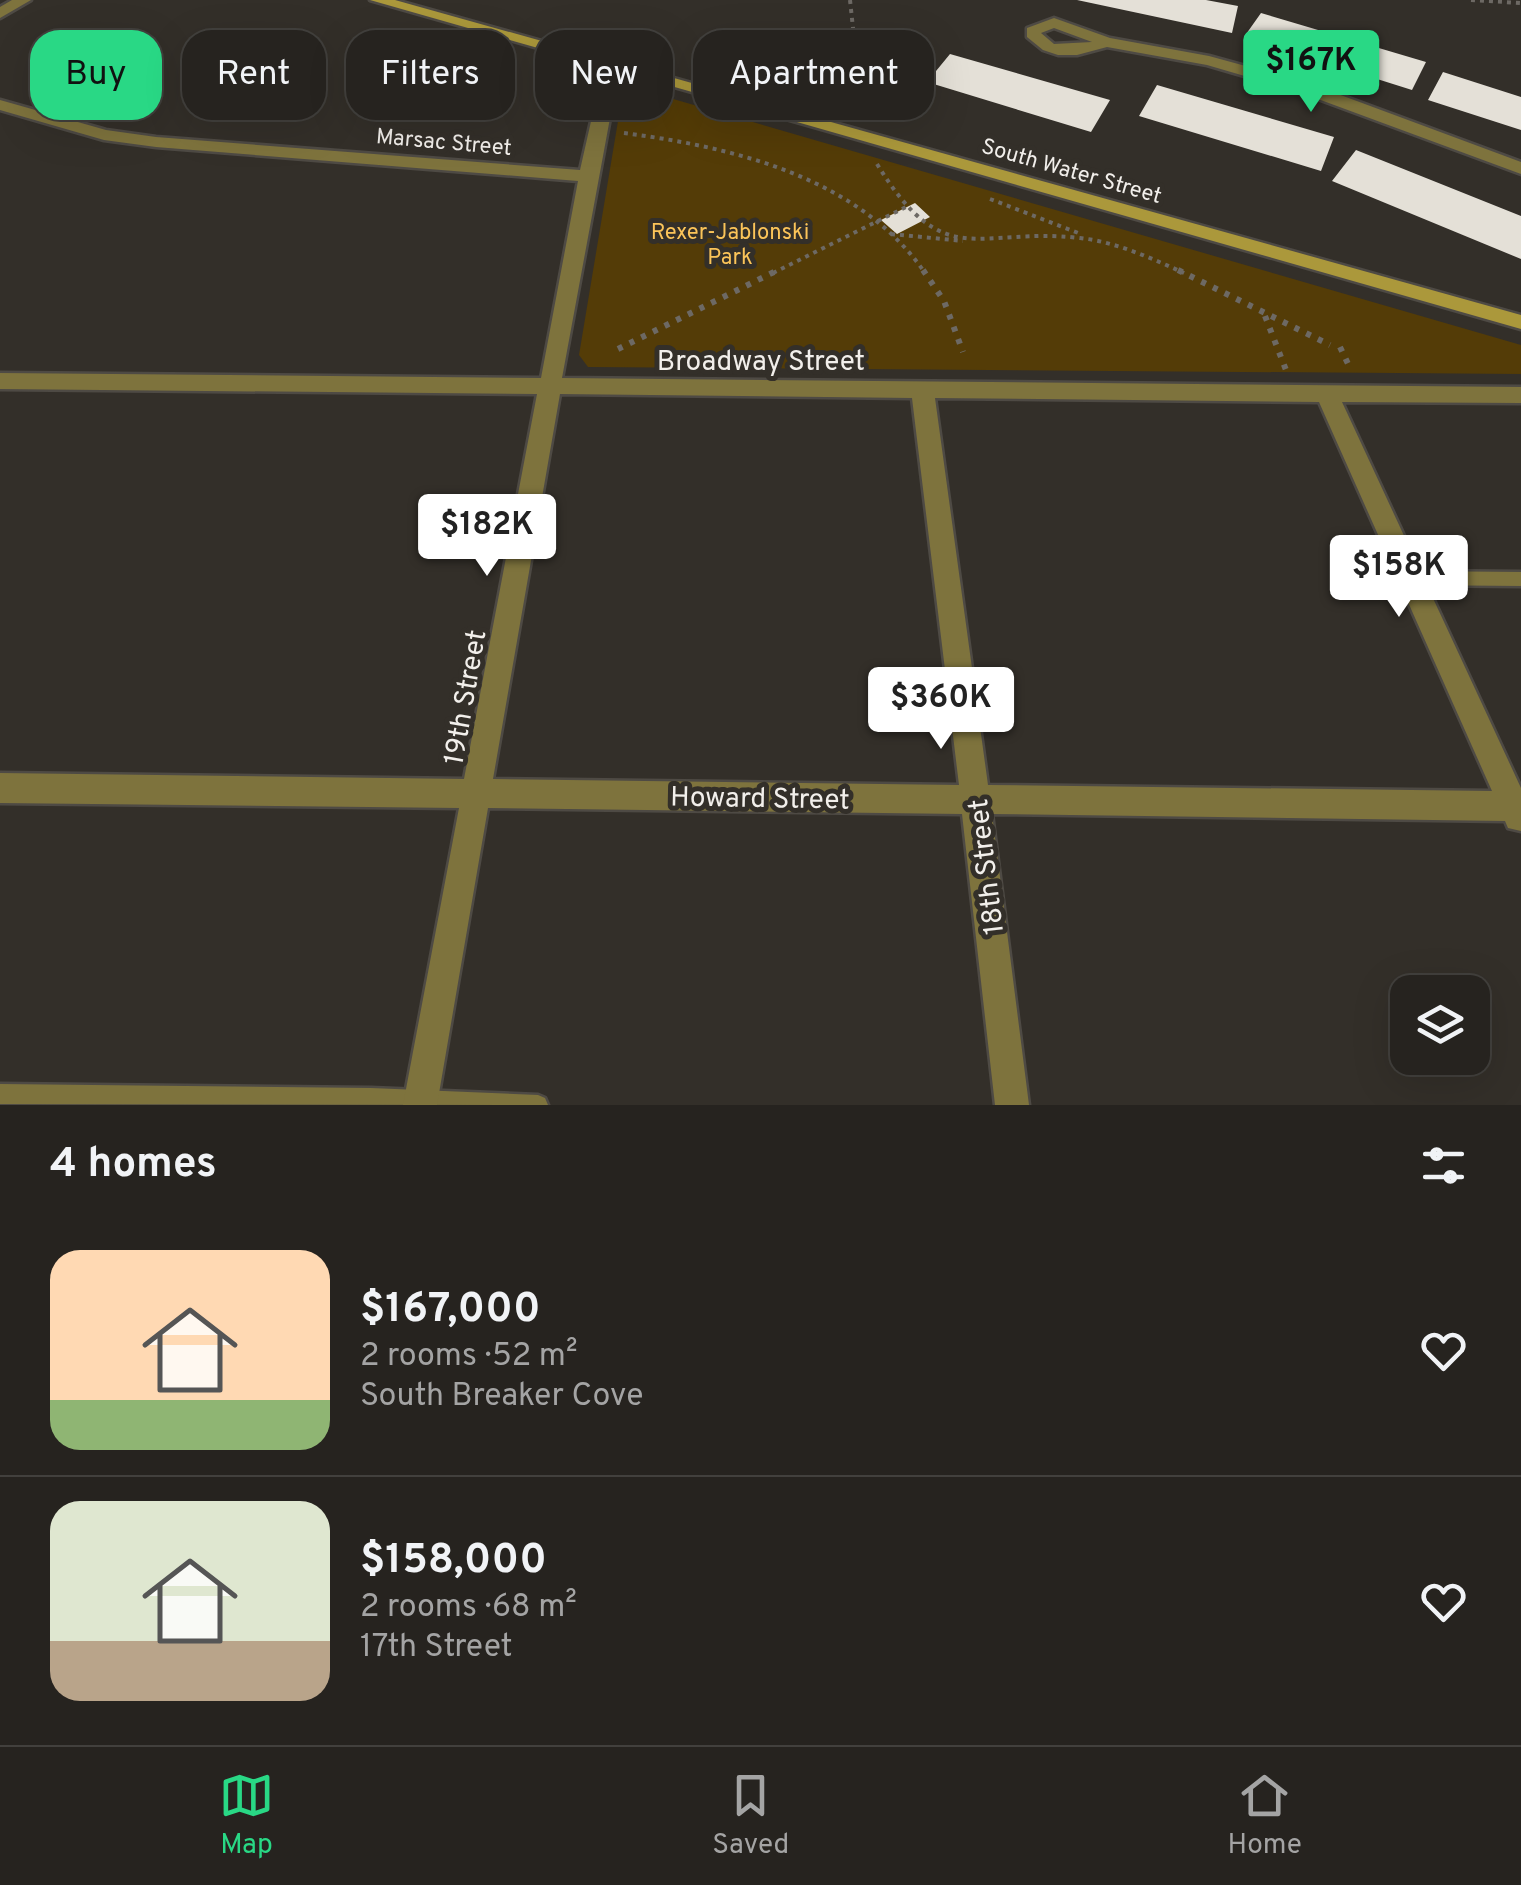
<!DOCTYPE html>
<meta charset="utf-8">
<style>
body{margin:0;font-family:Overpass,sans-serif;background:#2e2b28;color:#f1f3f6;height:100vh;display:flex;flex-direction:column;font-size:38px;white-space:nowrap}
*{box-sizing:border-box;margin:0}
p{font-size:32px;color:#a4a4a4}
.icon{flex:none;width:55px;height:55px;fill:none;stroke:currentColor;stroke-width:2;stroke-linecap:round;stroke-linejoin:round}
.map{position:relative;height:1105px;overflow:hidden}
.details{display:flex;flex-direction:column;background:#26231f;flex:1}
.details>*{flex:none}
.top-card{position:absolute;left:30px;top:30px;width:1000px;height:90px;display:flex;gap:20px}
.buttons{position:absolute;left:1390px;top:975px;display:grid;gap:20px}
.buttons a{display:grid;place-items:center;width:100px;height:100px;border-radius:20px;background:#26231f;box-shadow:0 10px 40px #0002,0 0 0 2px #42403d;font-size:50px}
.price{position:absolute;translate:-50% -85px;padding:0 22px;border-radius:10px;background:#fff;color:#222;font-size:32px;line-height:65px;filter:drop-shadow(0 2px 5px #0008)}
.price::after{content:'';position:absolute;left:50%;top:60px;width:30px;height:22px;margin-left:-15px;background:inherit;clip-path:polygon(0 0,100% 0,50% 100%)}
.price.selected{background:#29d885;color:#111}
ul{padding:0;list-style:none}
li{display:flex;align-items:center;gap:30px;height:250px;padding:0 50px}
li+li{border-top:2px solid #42403d}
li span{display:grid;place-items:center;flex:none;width:280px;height:200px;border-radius:30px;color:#555}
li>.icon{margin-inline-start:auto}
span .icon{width:120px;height:120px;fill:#fffc;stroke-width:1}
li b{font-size:42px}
h2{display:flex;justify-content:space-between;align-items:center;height:120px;padding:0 50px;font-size:42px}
.chip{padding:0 35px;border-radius:30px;background:#26231f;box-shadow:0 10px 40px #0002,0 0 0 2px #42403d;font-size:35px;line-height:90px}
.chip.selected{background:#29d885;color:#111}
.menu{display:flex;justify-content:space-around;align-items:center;height:140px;border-top:2px solid #42403d;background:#26231f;font-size:28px;color:#a4a4a4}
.menu a{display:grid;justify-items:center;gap:5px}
.menu .selected{color:#29d885}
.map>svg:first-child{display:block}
</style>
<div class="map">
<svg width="1521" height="1105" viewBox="0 0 1521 1105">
<rect width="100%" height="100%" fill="#332f29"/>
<path fill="#543c07" d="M649,92L1521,345V374L588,367L579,355L622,97Z"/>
<path fill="#e4e0d7" d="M1077,0H1206L1238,6L1232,33Z
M1261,13L1426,62L1412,90L1244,37Z
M950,54L1110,100L1091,132L927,82Z
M1443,72L1521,97V130L1428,100Z
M1157,85L1334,137L1321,171L1139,116Z
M1356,150L1521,216V259L1332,181Z
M915,203L930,217L897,234L881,220Z"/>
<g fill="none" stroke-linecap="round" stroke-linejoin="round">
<defs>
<path id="lane" d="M1411,571L1521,572V586L1411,585L1406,583L1403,578L1406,573Z
M0,1084L371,1088L538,1095L545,1098L548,1105L0,1104Z"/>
<path id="street" d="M12,0H31L0,18V7Z
M1054,18L1110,38L1209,56L1311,84L1521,162V174L1299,92L1207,65L1107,47L1077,55H1058L1043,50L1027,37V28ZM1054,28L1092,42L1054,44L1041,33Z
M612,59L620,64L562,378L1521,387V403L1342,402L1521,788V831L1508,828L1505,821L992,814L1029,1105H995L962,814L488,808L437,1105H403L459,808L0,803V773L464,779L537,394L0,389V373L541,378L578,181L156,147L104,140L0,110V100L106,130L156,137L580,170L604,64ZM560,394L912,398L959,785L493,779ZM935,398L1319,402L1492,791L988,785Z"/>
<path id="secondary" d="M370,0H395L1521,315V329Z"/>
</defs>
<use href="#lane" stroke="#4e4a44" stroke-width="5"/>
<use href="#street" stroke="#4e4a44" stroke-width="5"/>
<use href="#secondary" stroke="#4e4a44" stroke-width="5"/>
<path stroke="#6d6964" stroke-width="4" stroke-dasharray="4 5" stroke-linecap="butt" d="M850,0L862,112
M1471,0L1521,3
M624,133C732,147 859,177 925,273
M877,164C945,275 978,226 1080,238C1116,242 1151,258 1184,273
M990,199L1081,234
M891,234L963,241
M773,273L906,207"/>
<path stroke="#6d6964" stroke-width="6" stroke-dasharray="5 8" stroke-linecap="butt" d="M923,270L944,301L963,352
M1178,270L1330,345
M1265,316L1286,370
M1340,347L1350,368
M618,349L778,270"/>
<use href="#lane" fill="#7e733d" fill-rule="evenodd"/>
<use href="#street" fill="#7e733d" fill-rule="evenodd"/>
<use href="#secondary" fill="#ab983b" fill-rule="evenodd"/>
</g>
<g text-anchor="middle" stroke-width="10" stroke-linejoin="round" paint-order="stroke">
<g font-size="22" fill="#f2efeb" stroke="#332f29">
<text transform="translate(444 141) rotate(5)" y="8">Marsac Street</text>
<text transform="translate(1072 170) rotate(16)" y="8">South Water Street</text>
</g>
<g font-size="22" fill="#fbc459" stroke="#332f29">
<text x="730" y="239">Rexer-Jablonski<tspan x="730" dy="25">Park</tspan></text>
</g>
<g font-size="28" fill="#f2efeb" stroke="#332f29">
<text x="761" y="370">Broadway Street</text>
<text transform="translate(464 697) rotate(-80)" y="10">19th Street</text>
<text transform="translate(760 797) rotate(1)" y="10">Howard Street</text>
<text transform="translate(985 867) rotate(-97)" y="10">18th Street</text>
</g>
</g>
</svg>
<div class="buttons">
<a><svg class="icon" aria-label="layers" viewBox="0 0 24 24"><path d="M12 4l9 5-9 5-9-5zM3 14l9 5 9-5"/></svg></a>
</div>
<b class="price selected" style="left:1311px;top:115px">$167K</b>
<b class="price" style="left:487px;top:579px">$182K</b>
<b class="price" style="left:1399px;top:620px">$158K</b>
<b class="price" style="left:941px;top:752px">$360K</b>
<div class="top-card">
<a class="chip selected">Buy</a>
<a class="chip">Rent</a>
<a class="chip">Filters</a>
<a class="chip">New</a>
<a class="chip">Apartment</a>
</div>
</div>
<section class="details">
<h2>4 homes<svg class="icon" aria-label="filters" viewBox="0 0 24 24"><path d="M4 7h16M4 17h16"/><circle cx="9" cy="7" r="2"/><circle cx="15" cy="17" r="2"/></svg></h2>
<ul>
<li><span style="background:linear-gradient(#ffd9b3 75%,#8fb573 0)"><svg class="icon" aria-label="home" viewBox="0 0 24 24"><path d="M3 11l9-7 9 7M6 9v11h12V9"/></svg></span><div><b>$167,000</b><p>2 rooms · 52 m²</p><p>South Breaker Cove</p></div><svg class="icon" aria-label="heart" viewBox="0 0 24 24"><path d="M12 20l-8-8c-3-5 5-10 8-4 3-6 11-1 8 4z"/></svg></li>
<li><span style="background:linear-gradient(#dfe7d0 70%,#b9a48a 0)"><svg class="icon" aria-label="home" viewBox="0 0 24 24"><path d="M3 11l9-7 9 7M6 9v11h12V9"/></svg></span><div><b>$158,000</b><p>2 rooms · 68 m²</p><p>17th Street</p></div><svg class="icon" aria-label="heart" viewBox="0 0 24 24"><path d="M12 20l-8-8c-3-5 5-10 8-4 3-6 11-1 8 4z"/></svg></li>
</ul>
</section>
<nav class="menu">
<a class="selected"><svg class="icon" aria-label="map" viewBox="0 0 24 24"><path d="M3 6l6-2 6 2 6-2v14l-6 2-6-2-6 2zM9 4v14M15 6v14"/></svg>Map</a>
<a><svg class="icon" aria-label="saved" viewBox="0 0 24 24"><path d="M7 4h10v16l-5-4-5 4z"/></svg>Saved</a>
<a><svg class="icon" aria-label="home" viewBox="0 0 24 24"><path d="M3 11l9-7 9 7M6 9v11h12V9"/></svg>Home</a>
</nav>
